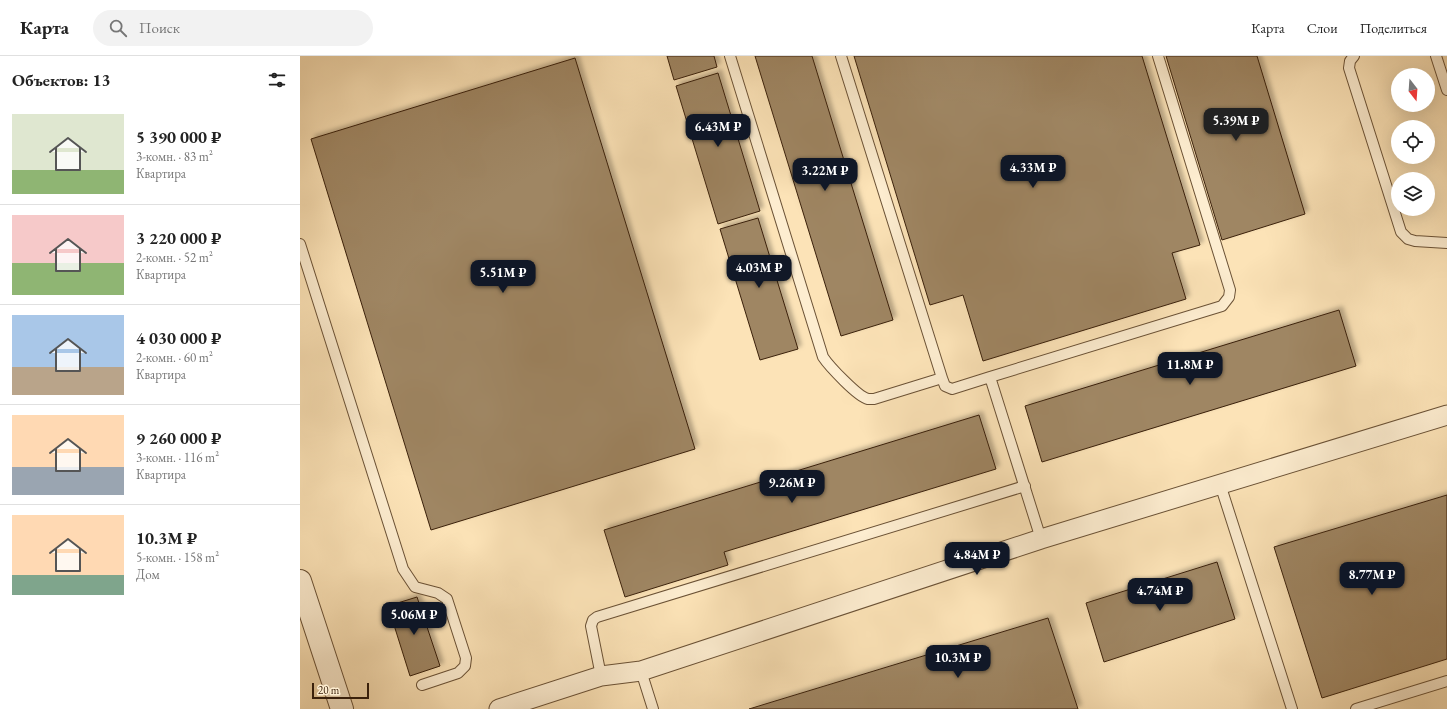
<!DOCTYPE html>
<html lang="ru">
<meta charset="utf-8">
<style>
body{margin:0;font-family:"EB Garamond",serif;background:#f2f2f2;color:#222;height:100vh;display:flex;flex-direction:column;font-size:15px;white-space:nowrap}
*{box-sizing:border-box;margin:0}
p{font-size:13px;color:#767676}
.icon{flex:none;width:22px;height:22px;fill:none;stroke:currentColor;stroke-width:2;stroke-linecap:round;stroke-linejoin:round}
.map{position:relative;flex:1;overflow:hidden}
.panel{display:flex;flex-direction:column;background:#fff;width:300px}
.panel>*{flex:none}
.needle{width:26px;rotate:163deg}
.fabs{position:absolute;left:1091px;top:12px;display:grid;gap:8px}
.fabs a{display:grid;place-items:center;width:44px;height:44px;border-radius:50%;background:#fff;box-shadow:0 4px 16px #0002;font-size:20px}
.scale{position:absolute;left:12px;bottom:10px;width:57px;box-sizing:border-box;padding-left:4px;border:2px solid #3b210b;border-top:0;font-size:11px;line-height:14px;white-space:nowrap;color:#3b210b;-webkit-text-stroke:3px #fdedd0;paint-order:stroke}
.price{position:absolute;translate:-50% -34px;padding:0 9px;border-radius:8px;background:#111827;color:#fff;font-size:13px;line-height:26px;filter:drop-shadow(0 1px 2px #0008)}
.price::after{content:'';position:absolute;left:50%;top:24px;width:12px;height:9px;margin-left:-6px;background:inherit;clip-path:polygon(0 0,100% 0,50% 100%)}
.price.current{background:#222;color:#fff}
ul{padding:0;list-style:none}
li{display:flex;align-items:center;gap:12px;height:100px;padding:0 12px}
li+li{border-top:1px solid #e0e0e0}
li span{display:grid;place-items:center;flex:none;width:112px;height:80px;border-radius:0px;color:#555}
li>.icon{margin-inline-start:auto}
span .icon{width:48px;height:48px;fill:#fffc;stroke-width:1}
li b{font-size:17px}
h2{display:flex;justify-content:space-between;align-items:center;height:48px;padding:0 12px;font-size:17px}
header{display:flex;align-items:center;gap:24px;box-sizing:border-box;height:56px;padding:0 20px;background:#fff;border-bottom:1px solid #e0e0e0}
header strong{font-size:19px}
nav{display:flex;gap:22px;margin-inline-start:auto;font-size:14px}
.search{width:280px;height:36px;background:#f2f2f2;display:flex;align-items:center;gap:10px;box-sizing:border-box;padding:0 14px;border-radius:22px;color:#767676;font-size:15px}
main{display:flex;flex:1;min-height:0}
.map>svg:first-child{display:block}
</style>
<header>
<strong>Карта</strong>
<div class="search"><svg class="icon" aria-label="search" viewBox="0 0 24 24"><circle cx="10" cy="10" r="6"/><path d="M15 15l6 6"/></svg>Поиск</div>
<nav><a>Карта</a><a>Слои</a><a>Поделиться</a></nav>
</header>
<main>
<section class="panel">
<h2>Объектов: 13<svg class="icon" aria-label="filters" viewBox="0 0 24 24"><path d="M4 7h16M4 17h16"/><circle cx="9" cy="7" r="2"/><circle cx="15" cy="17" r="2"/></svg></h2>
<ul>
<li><span style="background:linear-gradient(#dfe7d0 70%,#8fb573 0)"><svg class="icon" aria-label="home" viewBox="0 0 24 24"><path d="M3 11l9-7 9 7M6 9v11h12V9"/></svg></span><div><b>5 390 000 ₽</b><p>3-комн. · 83 m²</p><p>Квартира</p></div></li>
<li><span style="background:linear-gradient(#f6c9c9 60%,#8fb573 0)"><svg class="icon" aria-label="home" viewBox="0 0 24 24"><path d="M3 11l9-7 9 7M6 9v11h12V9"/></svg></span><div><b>3 220 000 ₽</b><p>2-комн. · 52 m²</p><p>Квартира</p></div></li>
<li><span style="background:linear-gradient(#a9c7e8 65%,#b9a48a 0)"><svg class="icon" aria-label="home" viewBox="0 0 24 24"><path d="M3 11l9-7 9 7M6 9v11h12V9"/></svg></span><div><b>4 030 000 ₽</b><p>2-комн. · 60 m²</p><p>Квартира</p></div></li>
<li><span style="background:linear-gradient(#ffd9b3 65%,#9aa5b1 0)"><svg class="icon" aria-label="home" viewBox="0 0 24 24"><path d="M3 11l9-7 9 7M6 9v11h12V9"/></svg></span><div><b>9 260 000 ₽</b><p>3-комн. · 116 m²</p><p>Квартира</p></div></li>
<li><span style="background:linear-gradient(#ffd9b3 75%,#7fa58c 0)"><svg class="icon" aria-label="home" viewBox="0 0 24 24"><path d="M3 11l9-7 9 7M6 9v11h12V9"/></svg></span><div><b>10.3M ₽</b><p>5-комн. · 158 m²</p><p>Дом</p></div></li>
</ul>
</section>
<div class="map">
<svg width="1147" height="653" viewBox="0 0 1147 653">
<defs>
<filter id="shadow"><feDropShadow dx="3.5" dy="-3.5" stdDeviation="2" flood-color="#0004"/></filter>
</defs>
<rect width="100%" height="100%" fill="#fce3b7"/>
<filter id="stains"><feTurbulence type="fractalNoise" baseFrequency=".005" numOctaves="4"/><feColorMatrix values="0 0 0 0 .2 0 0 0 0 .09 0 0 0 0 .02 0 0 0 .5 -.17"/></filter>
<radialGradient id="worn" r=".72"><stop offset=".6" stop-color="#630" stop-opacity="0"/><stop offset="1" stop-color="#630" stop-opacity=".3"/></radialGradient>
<path fill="#9f8664" stroke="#3b210b" filter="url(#shadow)" d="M367,0H414L417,11L374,24Z
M455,0H512L593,264L541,280Z
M554,0H842L900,189L872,197L886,243L683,305L663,239L630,249Z
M866,0H957L1005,158L922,184Z
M275,2L395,393L131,474L11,83Z
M418,17L460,155L418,168L376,30Z
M458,162L498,293L460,304L420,173Z
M1039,254L1056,310L742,406L725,350Z
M679,359L696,413L424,496L428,509L325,541L304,474Z
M1147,439V603L1022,642L974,491Z
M917,506L935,563L804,606L786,547Z
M117,541L140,610L110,620L88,550Z
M748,562L778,653H449Z"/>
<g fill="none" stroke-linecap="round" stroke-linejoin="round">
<defs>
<path id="service" d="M430,0L523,301C529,310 558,341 568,343C570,343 572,343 574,343L642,322
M541,0L642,322L645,330L652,333L690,321L741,483
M1054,0L1050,5L1049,12L1101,176L1108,183L1115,185L1147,187
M1136,0L1147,34
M0,188L103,513L115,531L138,537L147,543L166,602L165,610L158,617L122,629
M690,321L922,250L929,241L930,234L858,0
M920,428L992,653
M341,615L353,653
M301,620L291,570L293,564L297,561L725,430
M1056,653L1147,625"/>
<path id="minor" d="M199,653L301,620L341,615L741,483L1147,359"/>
<path id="tertiary" d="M0,525L42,653"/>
</defs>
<use href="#service" stroke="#6b5236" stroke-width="12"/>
<use href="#minor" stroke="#6b5236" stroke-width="21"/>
<use href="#tertiary" stroke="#6b5236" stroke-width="24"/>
<use href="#service" stroke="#fdedd0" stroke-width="10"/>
<use href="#minor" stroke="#fdedd0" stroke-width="19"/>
<use href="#tertiary" stroke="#fdedd0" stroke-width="22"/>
</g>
<rect width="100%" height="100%" filter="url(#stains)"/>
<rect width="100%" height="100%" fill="url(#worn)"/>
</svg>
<div class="fabs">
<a><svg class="needle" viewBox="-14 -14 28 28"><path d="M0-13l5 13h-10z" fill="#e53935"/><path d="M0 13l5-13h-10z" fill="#767676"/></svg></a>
<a><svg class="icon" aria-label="locate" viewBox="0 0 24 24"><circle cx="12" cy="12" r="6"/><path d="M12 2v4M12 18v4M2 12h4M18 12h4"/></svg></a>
<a><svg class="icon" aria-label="layers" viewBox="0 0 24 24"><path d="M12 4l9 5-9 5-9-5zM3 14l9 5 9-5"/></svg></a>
</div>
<div class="scale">20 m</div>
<b class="price current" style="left:936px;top:86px">5.39M ₽</b>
<b class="price" style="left:418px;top:92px">6.43M ₽</b>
<b class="price" style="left:733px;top:133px">4.33M ₽</b>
<b class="price" style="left:525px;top:136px">3.22M ₽</b>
<b class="price" style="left:459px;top:233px">4.03M ₽</b>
<b class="price" style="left:203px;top:238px">5.51M ₽</b>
<b class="price" style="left:890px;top:330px">11.8M ₽</b>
<b class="price" style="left:492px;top:448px">9.26M ₽</b>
<b class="price" style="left:677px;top:520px">4.84M ₽</b>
<b class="price" style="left:1072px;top:540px">8.77M ₽</b>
<b class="price" style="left:860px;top:556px">4.74M ₽</b>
<b class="price" style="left:114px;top:580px">5.06M ₽</b>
<b class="price" style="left:658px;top:623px">10.3M ₽</b>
</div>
</main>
